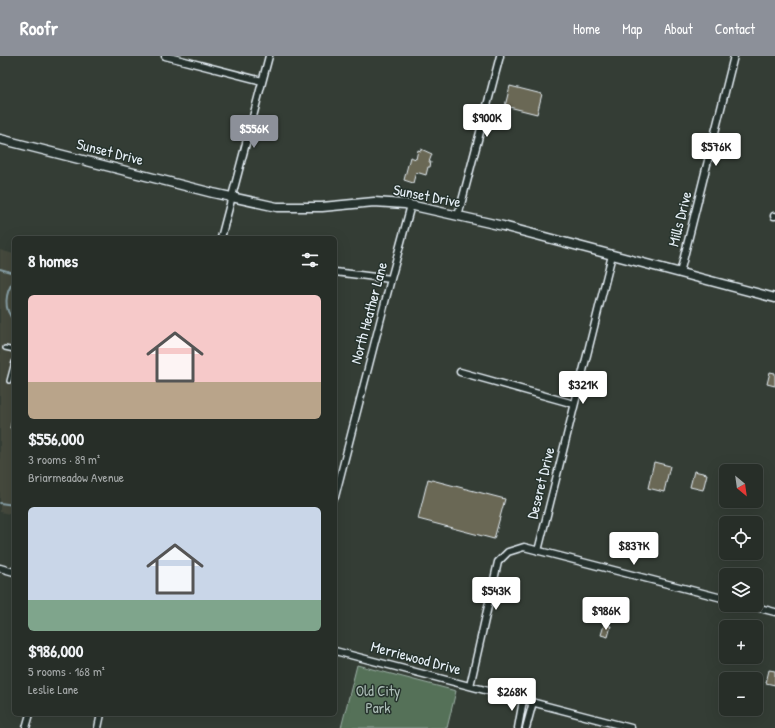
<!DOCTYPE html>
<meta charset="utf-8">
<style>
body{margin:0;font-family:"Patrick Hand",sans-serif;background:#2f3630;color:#f1f3f6;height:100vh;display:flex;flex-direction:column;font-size:15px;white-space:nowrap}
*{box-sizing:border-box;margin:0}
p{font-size:13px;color:#a4a8a8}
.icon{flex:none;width:22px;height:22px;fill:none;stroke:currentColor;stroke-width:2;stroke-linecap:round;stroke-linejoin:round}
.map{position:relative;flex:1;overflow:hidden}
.details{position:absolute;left:12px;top:180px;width:325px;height:480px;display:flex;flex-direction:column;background:#272e28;border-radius:6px;box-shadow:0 4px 16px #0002,0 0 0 1px #434a45}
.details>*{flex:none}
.needle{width:26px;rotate:151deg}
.controls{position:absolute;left:719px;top:408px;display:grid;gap:8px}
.controls a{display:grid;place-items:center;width:44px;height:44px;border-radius:6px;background:#272e28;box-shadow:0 4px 16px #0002,0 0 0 1px #434a45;font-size:20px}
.price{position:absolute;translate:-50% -34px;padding:0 9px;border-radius:4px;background:#fff;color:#222;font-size:13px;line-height:26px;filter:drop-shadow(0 1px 2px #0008)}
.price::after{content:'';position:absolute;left:50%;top:24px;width:12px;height:9px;margin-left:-6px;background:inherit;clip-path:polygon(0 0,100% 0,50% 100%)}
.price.selected{background:#8c9099;color:#fff}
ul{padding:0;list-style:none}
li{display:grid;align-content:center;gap:8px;height:212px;padding:0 16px}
li span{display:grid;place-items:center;height:124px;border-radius:6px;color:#555}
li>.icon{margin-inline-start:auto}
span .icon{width:72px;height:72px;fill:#fffc;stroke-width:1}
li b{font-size:17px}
h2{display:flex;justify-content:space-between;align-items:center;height:48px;padding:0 16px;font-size:17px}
header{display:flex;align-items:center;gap:24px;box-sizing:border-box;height:56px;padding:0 20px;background:#8c9099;color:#fff}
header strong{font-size:19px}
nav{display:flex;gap:22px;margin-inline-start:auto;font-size:14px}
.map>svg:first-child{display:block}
</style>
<header>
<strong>Roofr</strong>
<nav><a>Home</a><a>Map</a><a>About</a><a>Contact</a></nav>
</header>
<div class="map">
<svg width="775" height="672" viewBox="0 0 775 672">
<rect width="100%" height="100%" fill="#343d35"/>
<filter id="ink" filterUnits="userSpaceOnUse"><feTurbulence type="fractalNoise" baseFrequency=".025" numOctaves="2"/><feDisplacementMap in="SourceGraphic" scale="8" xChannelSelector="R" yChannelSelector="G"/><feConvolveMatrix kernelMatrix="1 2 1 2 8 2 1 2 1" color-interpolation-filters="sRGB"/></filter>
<g filter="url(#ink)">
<path fill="#444a3e" d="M0,194L14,198V459L0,456Z"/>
<path fill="#557158" stroke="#9eb1a8" d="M357,609L456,635L447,672H341Z"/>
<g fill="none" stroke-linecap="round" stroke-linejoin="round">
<path stroke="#879ea5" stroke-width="2" d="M0,213L14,217
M14,225C5,236 3,254 14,264
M0,447L14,449"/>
</g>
<path fill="#6b6754" stroke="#e8f1f8" d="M510,30L542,38L537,58L505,50Z
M421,93L432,98L429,106H431L430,111H428L426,119L416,116L413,127L404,124L410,101L416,103L418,94L421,95Z
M770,316L775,317V330L767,328Z
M14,355V374L10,372Z
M654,406L670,410L664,436L648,432Z
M694,415L707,418L703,434L690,431Z
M428,423L505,443L494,483L418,463Z
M604,569L611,570L608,581L601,579Z
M769,614L775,615V629L766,627Z"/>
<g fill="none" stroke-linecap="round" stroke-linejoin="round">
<defs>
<path id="service" d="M5,292L14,294
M9,325L14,306"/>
<path id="minor" d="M165,0L262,25
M458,160L500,0
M774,160H775
M221,182L269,0
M335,216L391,223
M680,217L734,0
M460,316L574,348
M335,441L391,223L411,149
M538,495L612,199
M0,512L14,516
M748,549L775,556
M335,595L631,672
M470,630L498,506L508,496L524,491L726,543
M26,672L30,658
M98,672L101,658
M518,672L523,644
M526,672L533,646"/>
<path id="tertiary" d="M0,83L213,137L277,151H322L374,146L405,148L503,170L775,242"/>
</defs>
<use href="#service" stroke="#e8f1f8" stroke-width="6"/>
<use href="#minor" stroke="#e8f1f8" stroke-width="9"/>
<use href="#tertiary" stroke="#e8f1f8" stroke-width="11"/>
<use href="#service" stroke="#26332d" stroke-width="3"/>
<use href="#minor" stroke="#26332d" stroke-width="6"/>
<use href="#tertiary" stroke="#26332d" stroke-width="8"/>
</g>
</g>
<g text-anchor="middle" stroke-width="3" stroke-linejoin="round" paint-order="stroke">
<g font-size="15" fill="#e8f1f8" stroke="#26332d">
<text transform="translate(110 96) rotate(14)" y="5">Sunset Drive</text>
<text transform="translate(427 140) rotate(11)" y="5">Sunset Drive</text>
<text transform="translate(680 163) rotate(-76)" y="5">Mills Drive</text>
<text transform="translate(369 257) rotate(-75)" y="5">North Heather Lane</text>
<text transform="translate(541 427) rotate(-76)" y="5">Deseret Drive</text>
<text transform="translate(416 602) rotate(15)" y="5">Merriewood Drive</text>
</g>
<g font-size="15" fill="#adbeb8" stroke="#26332d">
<text x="378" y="640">Old City<tspan x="378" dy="17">Park</tspan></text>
</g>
</g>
</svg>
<div class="controls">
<a><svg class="needle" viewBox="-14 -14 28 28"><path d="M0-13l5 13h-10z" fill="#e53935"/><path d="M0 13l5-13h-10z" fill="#a4a8a8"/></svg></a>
<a><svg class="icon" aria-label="locate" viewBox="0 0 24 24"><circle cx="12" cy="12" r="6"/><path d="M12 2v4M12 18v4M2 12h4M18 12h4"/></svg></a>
<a><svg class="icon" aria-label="layers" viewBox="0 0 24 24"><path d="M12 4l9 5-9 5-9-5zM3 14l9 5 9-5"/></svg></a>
<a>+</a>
<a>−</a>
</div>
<b class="price" style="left:487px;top:82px">$900K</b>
<b class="price selected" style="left:254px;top:93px">$556K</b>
<b class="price" style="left:716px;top:111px">$576K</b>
<b class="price" style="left:583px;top:349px">$321K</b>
<b class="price" style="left:634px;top:510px">$837K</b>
<b class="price" style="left:496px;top:555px">$543K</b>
<b class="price" style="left:606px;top:575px">$986K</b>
<b class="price" style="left:512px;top:656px">$268K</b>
<section class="details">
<h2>8 homes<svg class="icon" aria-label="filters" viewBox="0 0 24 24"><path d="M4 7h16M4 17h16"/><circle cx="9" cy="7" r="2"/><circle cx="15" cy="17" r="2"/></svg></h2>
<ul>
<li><span style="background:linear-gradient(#f6c9c9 70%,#b9a48a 0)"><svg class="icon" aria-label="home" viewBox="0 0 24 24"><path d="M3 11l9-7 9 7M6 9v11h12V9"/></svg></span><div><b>$556,000</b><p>3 rooms · 89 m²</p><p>Briarmeadow Avenue</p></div></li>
<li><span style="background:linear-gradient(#c9d6e8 75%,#7fa58c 0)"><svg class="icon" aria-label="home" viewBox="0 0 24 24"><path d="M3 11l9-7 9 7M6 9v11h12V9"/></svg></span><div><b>$986,000</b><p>5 rooms · 168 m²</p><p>Leslie Lane</p></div></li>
</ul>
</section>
</div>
